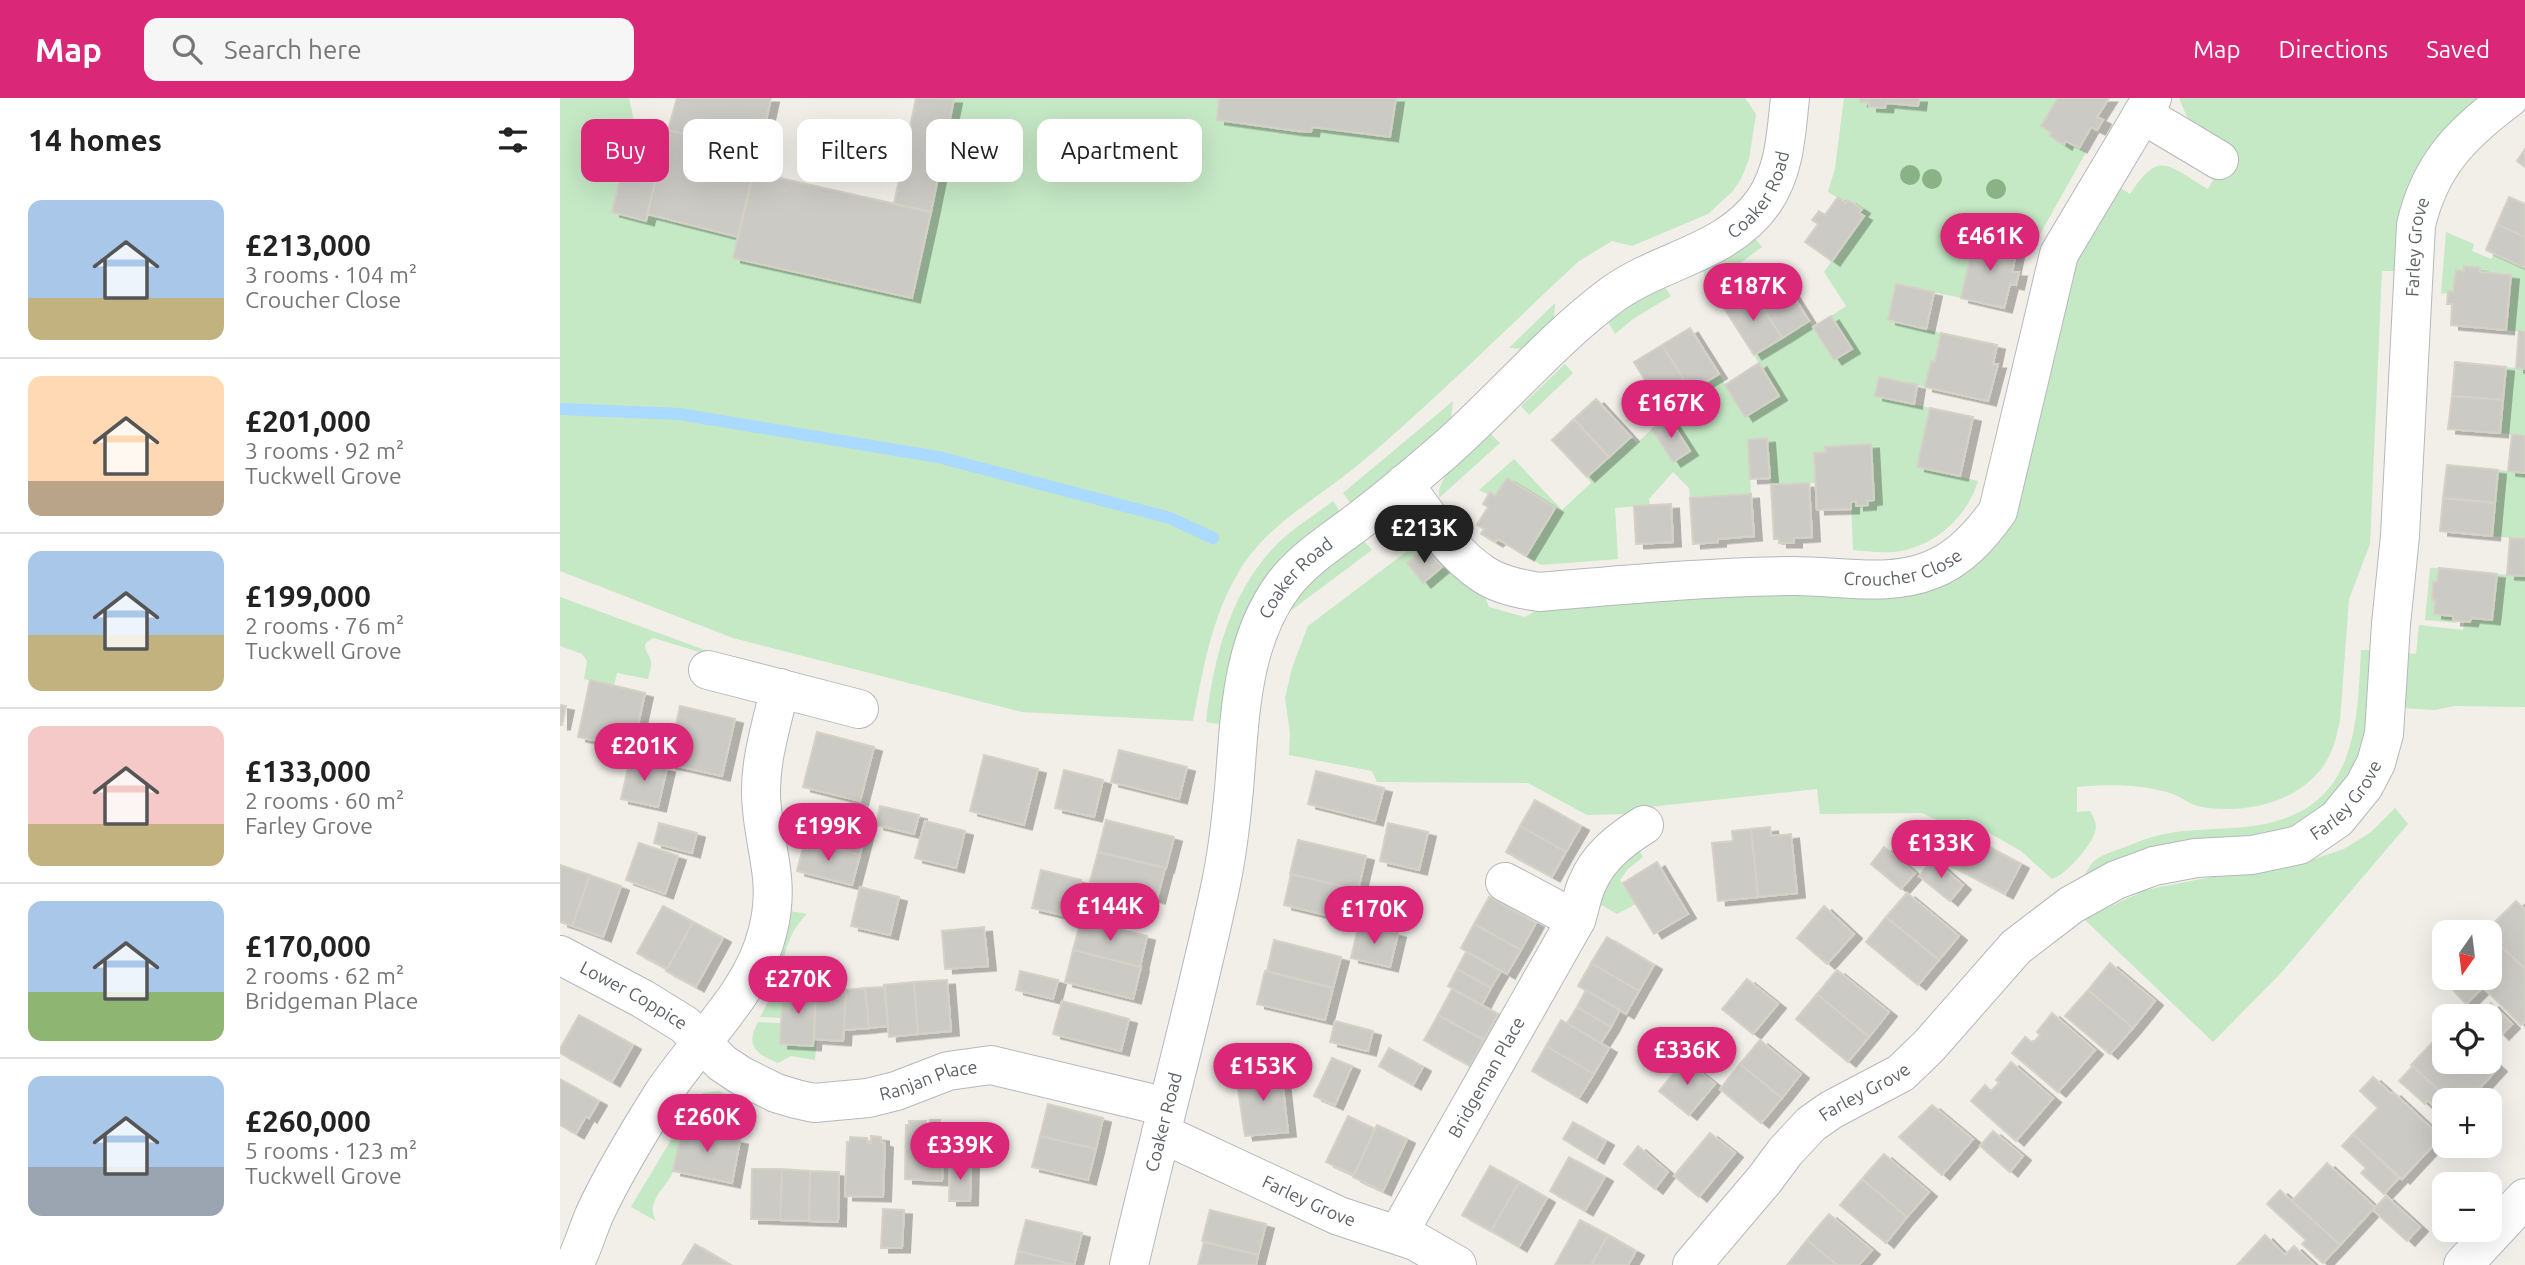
<!DOCTYPE html>
<meta charset="utf-8">
<style>
body{margin:0;font-family:Ubuntu,sans-serif;background:#f6f6f6;color:#222;height:100vh;display:flex;flex-direction:column;font-size:26px;white-space:nowrap}
*{box-sizing:border-box;margin:0}
p{font-size:23px;color:#767676}
.icon{flex:none;width:38px;height:38px;fill:none;stroke:currentColor;stroke-width:2;stroke-linecap:round;stroke-linejoin:round}
.map{position:relative;flex:1;overflow:hidden}
.side{display:flex;flex-direction:column;background:#fff;width:560px}
.side>*{flex:none}
.hud{position:absolute;left:21px;top:21px;width:665px;height:63px;display:flex;gap:14px}
.needle{width:46px;rotate:194deg}
.tools{position:absolute;left:1872px;top:822px;display:grid;gap:14px}
.tools a{display:grid;place-items:center;width:70px;height:70px;border-radius:14px;background:#fff;box-shadow:0 7px 28px #0002;font-size:35px}
.price{position:absolute;translate:-50% -60px;padding:0 16px;border-radius:24px;background:#db2777;color:#fff;font-size:23px;line-height:46px;filter:drop-shadow(0 2px 4px #0008)}
.price::after{content:'';position:absolute;left:50%;top:42px;width:21px;height:16px;margin-left:-10px;background:inherit;clip-path:polygon(0 0,100% 0,50% 100%)}
.price.selected{background:#222;color:#fff}
ul{padding:0;list-style:none}
li{display:flex;align-items:center;gap:21px;height:175px;padding:0 28px}
li+li{border-top:2px solid #e0e0e0}
li span{display:grid;place-items:center;flex:none;width:196px;height:140px;border-radius:14px;color:#555}
li>.icon{margin-inline-start:auto}
span .icon{width:84px;height:84px;fill:#fffc;stroke-width:1}
li b{font-size:30px}
h2{display:flex;justify-content:space-between;align-items:center;height:84px;padding:0 28px;font-size:30px}
.pill{padding:0 24px;border-radius:14px;background:#fff;box-shadow:0 7px 28px #0002;font-size:24px;line-height:63px}
.pill.selected{background:#db2777;color:#fff}
header{display:flex;align-items:center;gap:42px;box-sizing:border-box;height:98px;padding:0 35px;background:#db2777;color:#fff}
header strong{font-size:33px}
nav{display:flex;gap:38px;margin-inline-start:auto;font-size:24px}
.search{width:490px;height:63px;background:#f6f6f6;display:flex;align-items:center;gap:18px;box-sizing:border-box;padding:0 24px;border-radius:14px;color:#767676;font-size:26px}
main{display:flex;flex:1;min-height:0}
.map>svg:first-child{display:block}
</style>
<header>
<strong>Map</strong>
<div class="search"><svg class="icon" aria-label="search" viewBox="0 0 24 24"><circle cx="10" cy="10" r="6"/><path d="M15 15l6 6"/></svg>Search here</div>
<nav><a>Map</a><a>Directions</a><a>Saved</a></nav>
</header>
<main>
<section class="side">
<h2>14 homes<svg class="icon" aria-label="filters" viewBox="0 0 24 24"><path d="M4 7h16M4 17h16"/><circle cx="9" cy="7" r="2"/><circle cx="15" cy="17" r="2"/></svg></h2>
<ul>
<li><span style="background:linear-gradient(#a9c7e8 70%,#c2b280 0)"><svg class="icon" aria-label="home" viewBox="0 0 24 24"><path d="M3 11l9-7 9 7M6 9v11h12V9"/></svg></span><div><b>£213,000</b><p>3 rooms · 104 m²</p><p>Croucher Close</p></div></li>
<li><span style="background:linear-gradient(#ffd9b3 75%,#b9a48a 0)"><svg class="icon" aria-label="home" viewBox="0 0 24 24"><path d="M3 11l9-7 9 7M6 9v11h12V9"/></svg></span><div><b>£201,000</b><p>3 rooms · 92 m²</p><p>Tuckwell Grove</p></div></li>
<li><span style="background:linear-gradient(#a9c7e8 60%,#c2b280 0)"><svg class="icon" aria-label="home" viewBox="0 0 24 24"><path d="M3 11l9-7 9 7M6 9v11h12V9"/></svg></span><div><b>£199,000</b><p>2 rooms · 76 m²</p><p>Tuckwell Grove</p></div></li>
<li><span style="background:linear-gradient(#f6c9c9 70%,#c2b280 0)"><svg class="icon" aria-label="home" viewBox="0 0 24 24"><path d="M3 11l9-7 9 7M6 9v11h12V9"/></svg></span><div><b>£133,000</b><p>2 rooms · 60 m²</p><p>Farley Grove</p></div></li>
<li><span style="background:linear-gradient(#a9c7e8 65%,#8fb573 0)"><svg class="icon" aria-label="home" viewBox="0 0 24 24"><path d="M3 11l9-7 9 7M6 9v11h12V9"/></svg></span><div><b>£170,000</b><p>2 rooms · 62 m²</p><p>Bridgeman Place</p></div></li>
<li><span style="background:linear-gradient(#a9c7e8 65%,#9aa5b1 0)"><svg class="icon" aria-label="home" viewBox="0 0 24 24"><path d="M3 11l9-7 9 7M6 9v11h12V9"/></svg></span><div><b>£260,000</b><p>5 rooms · 123 m²</p><p>Tuckwell Grove</p></div></li>
</ul>
</section>
<div class="map">
<svg width="1965" height="1167" viewBox="0 0 1965 1167">
<defs>
<filter id="shadow"><feDropShadow dx="8" dy="4.5" stdDeviation="0" flood-color="#0004"/></filter>
</defs>
<rect width="100%" height="100%" fill="#f1efe8"/>
<path fill="#c5e8c5" fill-rule="evenodd" d="M0,0H69L74,23L52,114L85,122L87,116L178,139L371,114L395,0H659L657,22L752,29L830,39L836,0H1185L1196,16L1189,61L1181,81L1172,94L1148,116L1072,148L1052,143L1019,163C948,229 878,299 804,362C761,399 707,425 678,475C651,521 643,572 633,623L462,614L173,540L0,473Z
M1284,0H1301V4H1309V9L1325,10L1326,5L1359,0H1498L1481,28L1492,35L1490,39L1504,47L1506,43L1526,54L1470,154L1445,148L1446,144L1427,145L1414,142L1401,200L1336,186L1328,222L1381,235L1375,264L1371,263L1365,289L1320,279L1315,297L1370,310L1357,369L1418,383C1407,420 1372,451 1332,454C1320,455 1306,453 1293,452L1291,404L1296,403L1297,408L1307,407L1308,403L1314,402L1311,347L1265,349L1266,354L1254,355L1255,385L1211,387L1207,341L1188,342L1191,396L1130,400L1129,390L1113,374L1089,401L1090,407L1055,410L1058,461L981,467L966,458L995,410L947,380L935,398L931,394L929,397L919,392L954,361L1002,412L1031,385L1027,379L1071,339L1077,345L1092,331L1113,364L1129,354L1103,311L1159,276L1185,319L1219,298L1194,257L1249,223L1274,262L1291,252L1271,218L1286,208L1264,174L1304,118L1299,115L1301,111L1289,102L1286,105L1268,94L1275,70Z
M1619,0H1921L1892,23L1879,38L1835,173H1822L1810,446L1789,501L1780,623C1777,633 1776,644 1771,654C1750,702 1690,717 1642,709C1632,708 1623,700 1613,696C1584,686 1548,686 1517,689V714L1530,713C1533,718 1536,723 1536,730C1535,744 1505,778 1492,781L1461,753L1405,721L1383,725L1362,715L1260,716L1257,691L1089,709L1067,716L1027,717L968,685L817,684L812,673L729,657L730,635L725,600L732,570L748,528L866,439L922,492L929,509L965,519L981,510L1415,463L1511,168L1559,89L1570,96C1600,50 1608,68 1648,91L1666,59L1627,19ZM865,450L882,469L864,485L847,465Z
M1886,134L1914,146L1912,153L1931,161L1934,156L1965,170V234L1946,232L1951,178L1920,174L1905,169L1904,173L1896,172L1893,194L1881,196Z
M1195,140L1202,149L1179,166L1146,184L1143,172Z
M1104,188L1111,198L1073,221L1055,236L1048,224L1089,195Z
M995,205L994,223L965,251L949,250Z
M1005,266L1013,275L969,317L961,308Z
M1946,269L1965,271V338L1940,335Z
M893,303L891,321L791,406L783,395Z
M931,336L940,345L879,400C876,375 914,351 931,336Z
M1938,372L1965,375V441L1932,438Z
M773,403L780,413C766,424 750,434 737,446C683,492 668,559 659,626L646,624C654,558 671,490 721,442C737,428 756,416 773,403Z
M804,443L812,452L729,514C747,483 775,463 804,443Z
M1870,470H1879L1877,484L1873,485L1872,501L1893,518V523L1898,525L1865,522Z
M1937,476L1965,478V609L1894,608L1875,612L1843,610L1845,555L1856,556L1859,527L1903,532L1904,523L1910,524L1911,520L1932,522Z
M0,499L153,555L152,558L94,540C77,547 89,553 91,564C92,568 89,576 88,581L57,575L54,588L24,581L27,563L22,556L0,548Z
M1801,552H1813L1810,619L1796,668L1756,717L1721,734L1522,781C1526,776 1529,768 1534,763C1543,755 1562,751 1573,746C1618,726 1659,735 1705,726C1797,707 1797,627 1801,552Z
M1835,710L1848,726L1721,875L1653,944L1524,821L1585,792L1641,781L1748,763L1784,751L1811,734Z
M1077,748L1083,759L1068,771L1060,782L1076,806L1057,816L1038,805L1042,788Z
M230,813L247,816C217,845 223,881 222,920L200,919L217,888L206,881Z
M198,924L221,925L253,948L254,941H257L255,962L231,958L218,965C196,956 185,948 198,924Z
M159,993L185,1006L180,1042L158,1038L159,1031L126,1025L123,1041H120C118,1051 117,1064 113,1074C105,1091 85,1104 96,1123L71,1109L136,1000L143,995Z"/>
<g fill="none" stroke-linecap="round" stroke-linejoin="round">
<path stroke="#aadaff" stroke-width="12" d="M0,311L119,316L378,359L610,420L653,440"/>
</g>
<path fill="#cccac5" stroke="#d6d1c6" stroke-width="2" filter="url(#shadow)" d="M117,0H211L199,54L108,32Z
M356,0L394,1L371,114L334,106Z
M659,0H836L830,39L752,29L751,34L737,33L657,22Z
M1301,0H1359L1358,8L1326,5L1325,10L1309,9V4H1300Z
M1498,0H1549L1537,19L1543,22L1537,32L1531,29L1519,50L1506,43L1504,47L1490,38L1492,35L1481,28Z
M74,23L108,32L86,123L52,114Z
M108,32L199,54L178,139L87,116Z
M1965,51V69L1957,63Z
M193,74L371,114L352,200L173,160Z
M1278,99L1286,105L1288,102L1302,111L1299,115L1304,118L1272,163L1245,144L1258,126L1252,122L1256,117L1259,113L1265,117Z
M1949,99L1965,106V139L1937,126Z
M1937,126L1965,139V170L1926,152Z
M1428,140L1446,144L1445,148L1457,151L1452,174H1459L1457,183L1456,187L1450,186L1444,210L1401,200L1414,142L1427,145Z
M1904,168L1920,170V174L1951,177L1946,232L1891,227L1892,206H1887L1888,193L1893,194L1896,172L1904,173Z
M1219,175L1249,223L1222,240L1192,192Z
M1336,186L1374,194L1366,231L1328,222Z
M1192,192L1222,240L1194,257L1164,210Z
M1271,218L1292,251L1274,262L1253,229Z
M1130,230L1159,276L1131,293L1102,247Z
M1959,233L1965,234V271L1956,270Z
M1381,235L1437,247L1433,266H1438L1428,303L1365,289L1371,263L1375,264Z
M1102,247L1131,293L1103,311L1074,264Z
M1895,264L1946,269L1943,302L1892,298Z
M1199,265L1219,298L1185,319L1165,287Z
M1319,279L1357,287L1354,306L1315,298Z
M1892,298L1943,302L1940,335L1888,331Z
M1036,301L1071,339L1049,359L1014,321Z
M1370,310L1413,319L1400,378L1357,369Z
M1109,320L1130,353L1113,364L1092,331Z
M1014,321L1049,359L1027,379L992,342Z
M1952,336L1965,338V375L1948,373Z
M1207,340L1210,380L1190,381L1188,342Z
M1311,346L1314,402L1308,403V407L1296,408V403L1291,404V411L1257,412L1254,355L1266,354L1265,349Z
M1887,367L1938,372L1935,405L1883,400Z
M947,380L995,410L966,458L938,441L935,444L921,436L924,431L917,427L928,409L923,406L930,394L935,398Z
M1249,385L1252,439L1234,440V445H1219V441H1214L1211,387Z
M1191,396L1194,438L1158,441V444L1133,446L1130,400Z
M1883,400L1935,405L1932,438L1880,433Z
M1111,406L1113,444L1076,446L1074,408Z
M1950,440L1965,441V478L1947,477Z
M865,450L882,469L863,485L847,465Z
M1879,470L1937,476L1932,522L1911,520L1910,524L1898,523H1893V518L1874,516L1875,502H1872L1873,484H1877Z
M30,582L85,595L73,650L18,639Z
M0,607L6,608L2,627H0Z
M120,608L175,621L162,678L108,666Z
M257,634L314,649L300,703L243,689Z
M559,652L627,669L619,701L551,684Z
M424,657L478,671L464,727L410,713Z
M70,662L107,670L98,709L61,701Z
M504,672L543,682L534,719L495,710Z
M756,673L824,690L815,723L748,706Z
M975,702L1021,728L1006,754L960,728Z
M320,708L359,717L354,736L316,727Z
M253,711L308,725L300,757L245,742Z
M546,722L614,739L606,770L538,754Z
M365,723L405,733L396,770L355,760Z
M99,725L137,735L132,755L94,745Z
M828,725L868,734L859,772L820,763Z
M960,728L1006,754L992,779L946,754Z
M1210,729L1211,738L1231,736L1237,795L1198,799L1191,731Z
M1191,731L1198,799L1158,803L1152,745L1173,743L1172,733Z
M1399,733L1461,766L1445,796L1383,763Z
M245,742L300,757L292,787L237,773Z
M738,742L806,758L798,792L730,776Z
M79,745L118,758L105,796L66,782Z
M1324,749L1355,775L1341,791L1311,766Z
M538,754L605,770L597,801L530,784Z
M1373,761L1403,787L1390,803L1359,778Z
M1097,764L1128,816L1094,836L1063,785Z
M0,767L30,777L12,828L0,824Z
M481,772L521,782L511,819L472,810Z
M731,776L798,792L791,823L724,807Z
M30,777L61,788L43,839L12,828Z
M300,789L339,799L330,837L291,828Z
M1347,795L1399,838L1379,862L1326,819Z
M929,799L976,825L961,852L914,826Z
M1956,803L1965,812V871L1940,847L1943,844L1929,830Z
M103,808L133,824L107,871L77,855Z
M1264,808L1294,836L1267,866L1237,840Z
M1326,819L1379,862L1358,887L1306,844Z
M521,822L587,838L580,869L513,852Z
M133,824L163,840L136,889L106,873Z
M799,826L838,835L830,869L791,860Z
M914,826L961,852L947,876L901,850Z
M424,829L428,868L385,871L382,833Z
M1047,839L1094,867L1079,893L1031,865Z
M714,842L781,859L773,890L707,873Z
M1940,847L1965,871V923L1961,927L1923,889L1906,906L1894,893L1907,880H1930V857Z
M513,852L581,869L573,901L505,884Z
M906,854L941,873L931,890L897,871Z
M1031,865L1079,893L1066,916L1018,888Z
M1550,865L1595,903L1573,930L1528,892Z
M897,871L931,890L922,907L888,888Z
M1277,872L1329,914L1309,939L1257,896Z
M460,873L498,882L493,901L456,892Z
M705,873L773,890L765,922L697,906Z
M1187,881L1218,906L1193,936L1162,911Z
M387,882L391,933L358,936L354,884Z
M354,884L358,936L329,939L324,887Z
M223,889L256,890L253,948L220,946Z
M325,889L328,928L309,930L305,890Z
M256,890L286,892L283,943L254,941Z
M305,890L309,930L284,932L286,892Z
M892,891L938,916L924,942L878,917Z
M1026,892L1060,912L1051,929L1017,909Z
M1528,892L1573,930L1550,956L1505,918Z
M1257,896L1309,939L1288,964L1236,921Z
M502,903L569,921L561,953L493,936Z
M1931,905L1952,926L1941,937L1930,926V919H1923L1920,916Z
M1017,909L1051,929L1041,945L1007,925Z
M1492,915L1535,952L1498,994L1452,955L1465,939L1473,945L1480,937L1477,934Z
M19,917L73,947L52,984L0,955V951Z
M878,917L924,942L910,968L864,942Z
M1001,922L1049,950L1034,976L986,948Z
M775,923L813,933L808,953L770,944Z
M1885,931V964H1930V961L1939,969L1908,1003H1890L1851,967Z
M1200,942L1241,976L1222,1000L1180,966Z
M986,948L1034,976L1019,1000L972,973Z
M829,950L863,969L853,987L819,968Z
M772,960L792,968L775,1007L754,998Z
M1125,962L1155,986L1129,1017L1099,993Z
M1451,964L1493,1000L1456,1043L1411,1003L1425,987L1431,993L1439,985L1436,982Z
M1180,966L1222,1000L1201,1025L1160,991Z
M1853,968L1890,1003H1885V1018L1867,1002L1865,1006L1839,983Z
M721,972L728,1034L685,1038L676,977Z
M1813,979L1831,995L1833,994L1881,1039L1842,1081L1793,1036L1818,1010L1800,993Z
M0,981L39,1003L29,1020L26,1018L16,1036L0,1027Z
M488,1006L543,1020L536,1051L480,1038Z
M1372,1007L1413,1041L1382,1077L1339,1039Z
M788,1018L815,1031L794,1077L766,1064Z
M370,1022H380V1028H384L382,1083L345,1081L346,1027H349V1023H366V1028H370Z
M1013,1024L1046,1043L1036,1061L1003,1041Z
M127,1025L159,1031L158,1038L180,1042L172,1085L113,1073L120,1040L123,1041Z
M817,1027L847,1041L823,1093L793,1079Z
M1433,1033L1463,1058L1450,1074L1420,1048Z
M1150,1035L1175,1055L1139,1099L1114,1078Z
M1793,1036L1839,1080L1824,1096L1801,1075L1806,1070L1782,1048Z
M311,1038L321,1039V1044L325,1045L323,1099L285,1098L287,1044H290V1039L307,1040L308,1045H311Z
M480,1038L536,1051L528,1082L472,1069Z
M1078,1048L1108,1074L1095,1091L1064,1066Z
M1324,1056L1369,1094L1347,1119L1302,1081Z
M1009,1059L1045,1079L1025,1113L990,1093Z
M390,1064L411,1065L410,1103H389Z
M1767,1065L1815,1109L1780,1147L1732,1103Z
M930,1068L959,1084L931,1133L902,1117Z
M192,1071H222L220,1122L191,1121Z
M222,1071L250,1073L249,1123L220,1122Z
M250,1073L279,1074L278,1124L249,1123Z
M1302,1081L1347,1119L1326,1145L1280,1107Z
M959,1084L987,1100L959,1149L931,1133Z
M1720,1092L1780,1147L1763,1165L1742,1146L1746,1142L1707,1106Z
M1826,1098L1860,1129L1847,1143L1813,1112Z
M323,1111L344,1112L342,1150H321Z
M650,1112L706,1126L698,1157L642,1143Z
M1269,1116L1312,1152L1299,1167H1277L1247,1142Z
M466,1122L522,1135L514,1167L458,1153Z
M1020,1122L1048,1137L1031,1167H995Z
M1048,1137L1076,1153L1068,1167H1031Z
M1705,1137L1725,1157L1734,1148L1754,1167H1677Z
M1247,1142L1277,1167H1227Z
M644,1144L698,1157L696,1167H638Z
M135,1146L170,1167H122Z
M458,1153L514,1167H455Z"/>
<g fill="none" stroke-linecap="round" stroke-linejoin="round">
<defs>
<g id="minor">
<path d="M1582,16L1659,62"/>
<path id="s1" d="M844,386C867,417 890,454 923,476C939,487 960,491 979,494C1062,487 1146,479 1229,478C1275,477 1327,490 1371,472C1400,461 1421,437 1438,413L1499,156L1592,0"/>
<path d="M148,572L299,611"/>
<path d="M945,784L1016,822"/>
<path id="s2" d="M0,857L83,901L125,927L162,965L180,977L216,995L236,1001L254,1005L308,1000L336,993L388,973L431,967L607,1009"/>
<path id="s3" d="M601,1035L779,1118L855,1143L897,1167"/>
<path id="s4" d="M838,1136L1016,822C1020,810 1022,797 1027,786C1038,759 1060,742 1084,727"/>
<path d="M14,1167C23,1150 28,1130 36,1113C54,1075 80,1032 102,997C137,943 193,897 208,832C220,783 206,757 202,711C197,670 211,629 220,590"/>
<path id="s5" d="M569,1167C598,1041 633,917 660,790C667,758 671,724 674,691C680,621 680,544 725,485C745,460 771,444 796,425C827,402 856,377 885,352C942,302 992,241 1053,196C1102,161 1168,155 1204,103C1225,72 1226,36 1230,0"/>
<path id="s6" d="M1132,1167L1205,1081L1225,1054L1251,1026L1271,1012L1341,975L1369,948L1456,849L1511,807L1556,782L1594,768L1636,760L1692,757L1739,747L1777,721L1804,688L1816,665L1824,636L1831,526L1840,438L1856,127C1870,67 1901,36 1949,0"/>
</g>
<path id="secondary" d="M1903,1167L1965,1100"/>
</defs>
<use href="#minor" stroke="#b5b8bc" stroke-width="40"/>
<use href="#secondary" stroke="#b6babf" stroke-width="40"/>
<use href="#minor" stroke="#fff" stroke-width="38"/>
<use href="#secondary" stroke="#fff" stroke-width="38"/>
</g>
<g fill="#89b387">
<circle cx="1350" cy="77" r="10"/>
<circle cx="1372" cy="81" r="10"/>
<circle cx="1436" cy="91" r="10"/>
</g>
<g text-anchor="middle" stroke-width="6" stroke-linejoin="round" paint-order="stroke">
<g font-size="18" fill="#5f6368" stroke="#fff">
<text dy="6" stroke="none"><textPath href="#s5" startOffset="1323">Coaker Road</textPath></text>
<text dy="6" stroke="none"><textPath href="#s6" startOffset="1400">Farley Grove</textPath></text>
<text dy="6" stroke="none"><textPath href="#s1" startOffset="546">Croucher Close</textPath></text>
<text dy="6" stroke="none"><textPath href="#s5" startOffset="714">Coaker Road</textPath></text>
<text dy="6" stroke="none"><textPath href="#s6" startOffset="833">Farley Grove</textPath></text>
<text dy="6" stroke="none"><textPath href="#s2" startOffset="84">Lower Coppice</textPath></text>
<text dy="6" stroke="none"><textPath href="#s4" startOffset="180">Bridgeman Place</textPath></text>
<text dy="6" stroke="none"><textPath href="#s2" startOffset="415">Ranjan Place</textPath></text>
<text dy="6" stroke="none"><textPath href="#s6" startOffset="247">Farley Grove</textPath></text>
<text dy="6" stroke="none"><textPath href="#s5" startOffset="147">Coaker Road</textPath></text>
<text dy="6" stroke="none"><textPath href="#s3" startOffset="163">Farley Grove</textPath></text>
</g>
</g>
</svg>
<div class="tools">
<a><svg class="needle" viewBox="-14 -14 28 28"><path d="M0-13l5 13h-10z" fill="#e53935"/><path d="M0 13l5-13h-10z" fill="#767676"/></svg></a>
<a><svg class="icon" aria-label="locate" viewBox="0 0 24 24"><circle cx="12" cy="12" r="6"/><path d="M12 2v4M12 18v4M2 12h4M18 12h4"/></svg></a>
<a>+</a>
<a>−</a>
</div>
<b class="price" style="left:1430px;top:175px">£461K</b>
<b class="price" style="left:1193px;top:225px">£187K</b>
<b class="price" style="left:1111px;top:342px">£167K</b>
<b class="price selected" style="left:864px;top:467px">£213K</b>
<b class="price" style="left:84px;top:685px">£201K</b>
<b class="price" style="left:268px;top:765px">£199K</b>
<b class="price" style="left:1381px;top:782px">£133K</b>
<b class="price" style="left:550px;top:845px">£144K</b>
<b class="price" style="left:814px;top:848px">£170K</b>
<b class="price" style="left:238px;top:918px">£270K</b>
<b class="price" style="left:1127px;top:989px">£336K</b>
<b class="price" style="left:703px;top:1005px">£153K</b>
<b class="price" style="left:147px;top:1056px">£260K</b>
<b class="price" style="left:400px;top:1084px">£339K</b>
<div class="hud">
<a class="pill selected">Buy</a>
<a class="pill">Rent</a>
<a class="pill">Filters</a>
<a class="pill">New</a>
<a class="pill">Apartment</a>
</div>
</div>
</main>
